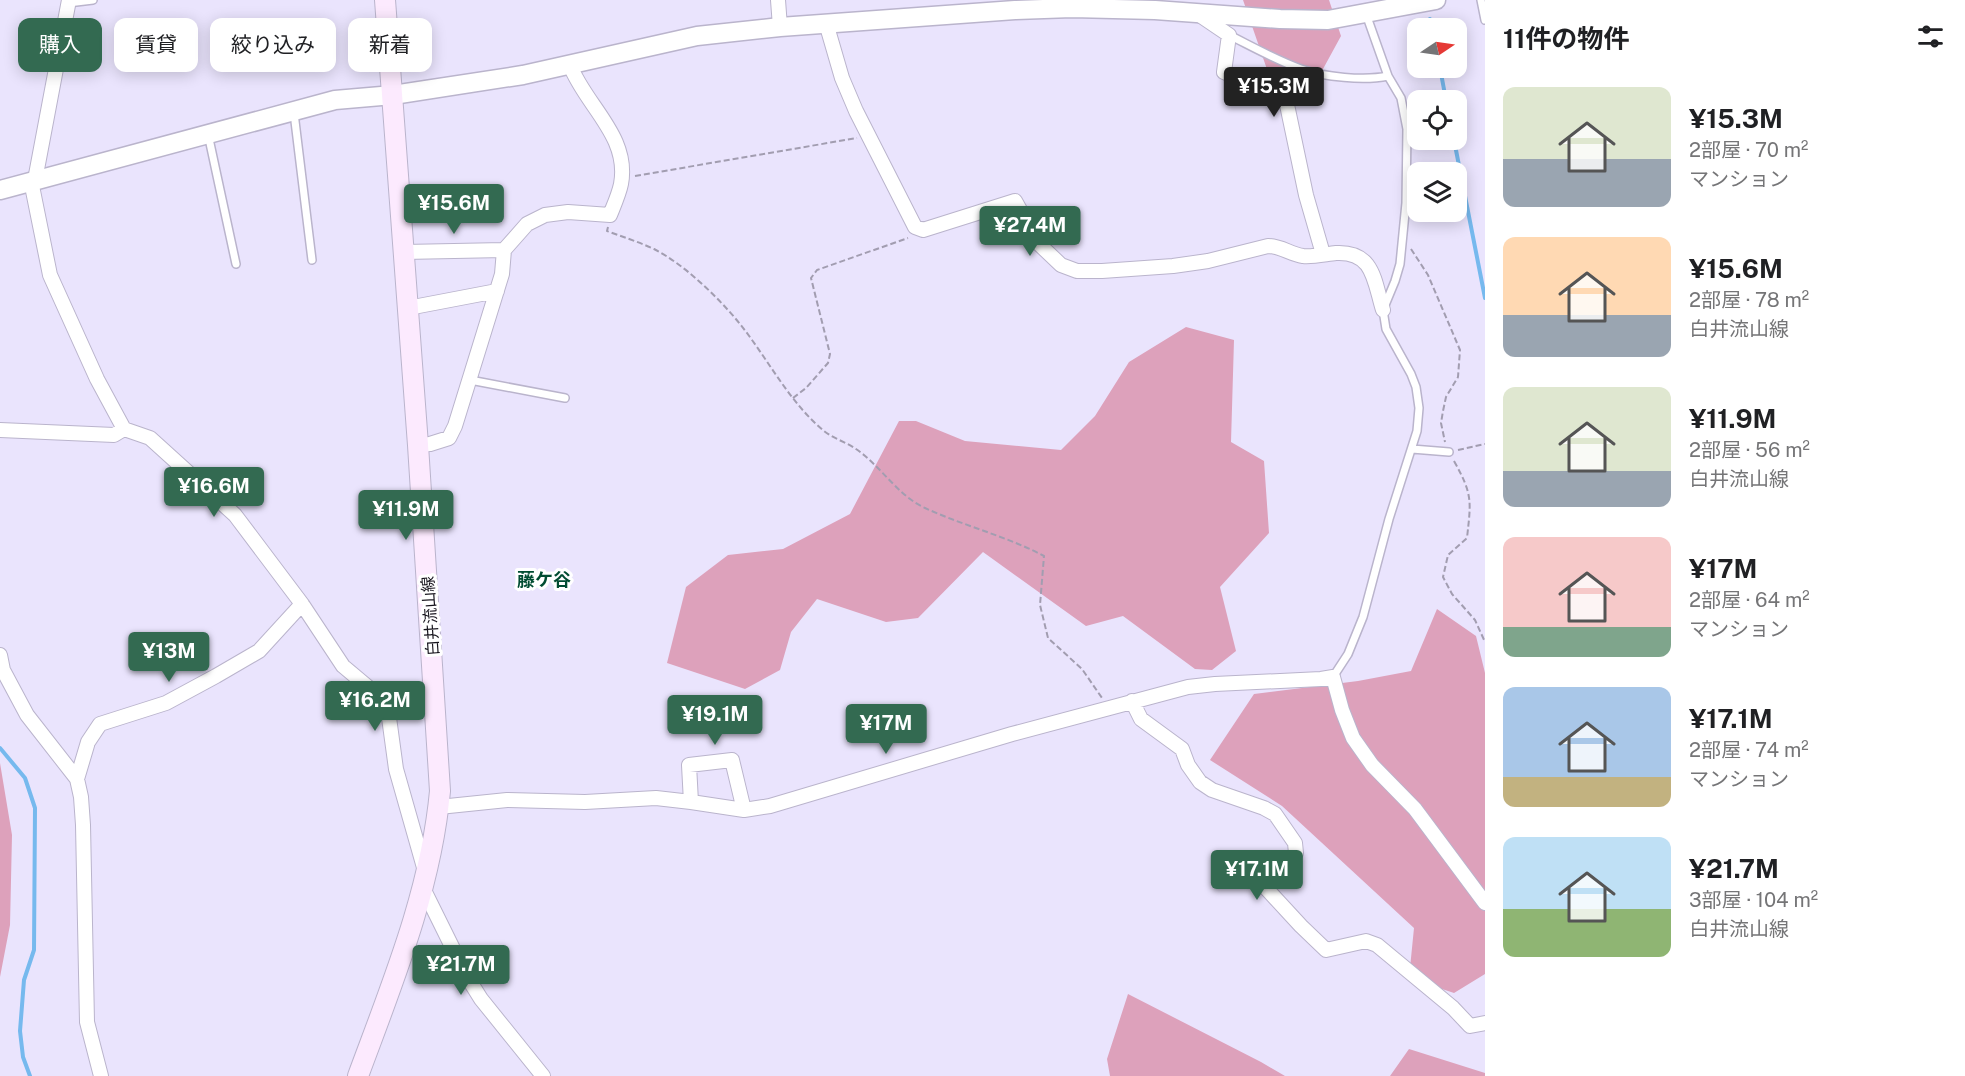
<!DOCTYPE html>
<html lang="ja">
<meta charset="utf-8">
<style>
body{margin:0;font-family:"Public Sans","Noto Sans JP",sans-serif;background:#f2f2f2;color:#202124;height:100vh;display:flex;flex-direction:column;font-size:22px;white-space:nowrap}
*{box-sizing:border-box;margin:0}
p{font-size:20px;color:#757577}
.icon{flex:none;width:33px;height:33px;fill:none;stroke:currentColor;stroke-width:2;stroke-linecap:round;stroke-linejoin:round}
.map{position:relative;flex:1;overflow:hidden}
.details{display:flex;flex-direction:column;background:#fff;width:480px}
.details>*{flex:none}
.hud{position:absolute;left:18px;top:18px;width:570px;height:54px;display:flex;gap:12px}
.needle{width:39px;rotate:77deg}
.tools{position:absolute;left:1407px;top:18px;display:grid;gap:12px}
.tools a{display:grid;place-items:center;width:60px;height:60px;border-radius:12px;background:#fff;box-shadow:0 3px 15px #0003;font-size:30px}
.price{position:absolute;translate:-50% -51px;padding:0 14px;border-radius:6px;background:#336a51;color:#fff;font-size:20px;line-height:39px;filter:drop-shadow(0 2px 3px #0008)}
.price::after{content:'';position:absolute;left:50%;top:36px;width:18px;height:14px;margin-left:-9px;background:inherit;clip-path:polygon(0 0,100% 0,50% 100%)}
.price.active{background:#222;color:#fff}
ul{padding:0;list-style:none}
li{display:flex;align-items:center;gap:18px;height:150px;padding:0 18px}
li span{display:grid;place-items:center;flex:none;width:168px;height:120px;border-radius:12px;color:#555}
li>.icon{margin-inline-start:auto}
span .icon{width:72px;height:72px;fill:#fffc;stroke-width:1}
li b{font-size:26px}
h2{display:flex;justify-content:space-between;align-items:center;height:72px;padding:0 18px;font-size:26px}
.tag{padding:0 21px;border-radius:12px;background:#fff;box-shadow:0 3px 15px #0003;font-size:21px;line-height:54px}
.tag.active{background:#336a51;color:#fff}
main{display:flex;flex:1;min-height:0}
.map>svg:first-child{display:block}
</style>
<main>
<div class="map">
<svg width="1485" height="1076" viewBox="0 0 1485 1076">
<rect width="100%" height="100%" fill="#eae4fd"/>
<path fill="#dda1bb" d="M1243,0H1329L1341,36L1323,69L1270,78Z
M1186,327L1234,340L1231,442L1264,461L1269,533L1220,587L1236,651L1212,670L1195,669L1123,616L1086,626L983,552L918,618L886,622L817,599L791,632L780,670L745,689L667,663L686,587L728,555L783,549L850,514L899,421H916L965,441L1061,450L1095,416L1129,362Z
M1437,609L1476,636L1485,673V974L1454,993L1409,978L1414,928L1282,806L1210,760L1254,694L1358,681L1411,671Z
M0,763L12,835L10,925L0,977Z
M1128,994L1261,1062L1285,1076H1110L1107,1059Z
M1409,1049L1485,1073V1076H1390Z"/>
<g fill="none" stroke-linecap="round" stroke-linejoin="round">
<path stroke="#76b9ee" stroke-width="4" d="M1430,19L1432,28
M1440,68L1446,100
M1454,140L1485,298
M0,748L25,778L35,808L34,950L24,980L20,1031L23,1057L30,1076"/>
<defs>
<path id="service" d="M1481,0L1485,20
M68,3L93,0
M1229,35C1253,47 1276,60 1301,69C1324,77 1364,81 1388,76
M294,113L312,260
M208,134L236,264
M470,380L565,398
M1412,449L1449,452
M1333,677L1348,654L1363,617L1389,519L1417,431L1419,408L1416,387L1411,374L1386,329L1383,310L1395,281L1400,264L1406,203L1407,129L1401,98L1388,76L1366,14"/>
<path id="minor" d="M778,0L780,27
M1198,14L1229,35L1224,72L1286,100L1306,195L1323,254
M826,23L842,78L856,111L915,227L923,230L1015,201L1039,244L1061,265L1077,271H1102L1173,266L1208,261L1268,246C1281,246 1290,254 1303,256C1313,257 1326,254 1336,253C1374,251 1374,281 1383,310
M35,180L69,0
M31,181L50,275L97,379L124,429L150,438L235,515L302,604L343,666L387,703L396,769L425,871
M404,252L504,250
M408,308L497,291
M0,430L114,435L124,429
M418,445L430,444L449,438L455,426L502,274L504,250L527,224L545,215L568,212L610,215C614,205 619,194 621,184C630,136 585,105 570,65
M0,655L3,670L27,715L77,779L81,797L83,825L87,1022L101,1076
M1132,701L1141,719L1182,749L1188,765L1200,782L1212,790L1264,808L1275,814L1295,843L1296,853L1265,887L1301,926L1326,950L1366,941L1377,945L1453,1008L1470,1026L1485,1023
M77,779L88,742L100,724L166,703L216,676L259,651L302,604
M691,802L689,765L732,760L744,810
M439,807L507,800L585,802L656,798L691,802L744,810L770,806L1012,734L1188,687L1215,684L1321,679L1333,677L1342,710L1353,738L1372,765L1415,809L1485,903
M423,888L466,975L481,999L543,1076"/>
<path id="tertiary" d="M0,190L335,100L393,95L523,75L697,36L780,27L1015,10L1072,8L1155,10L1280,19L1328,20L1436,0"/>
<path id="secondary" d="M358,1076C392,984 431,890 440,791L418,445L385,0"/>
</defs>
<use href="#service" stroke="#bab4cc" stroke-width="10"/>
<use href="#minor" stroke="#bab4cc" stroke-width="16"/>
<use href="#tertiary" stroke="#bab4cc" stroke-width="21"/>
<use href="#secondary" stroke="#bab4cc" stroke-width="22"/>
<path stroke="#a29db0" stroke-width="2" stroke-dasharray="6 3" stroke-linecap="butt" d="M635,176L857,138
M608,227L607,231C623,237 639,242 654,249C685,265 718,297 740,324C768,359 789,402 824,431C834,439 846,442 856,449C881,466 898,496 925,508C964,526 1006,536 1044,556L1040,605L1048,638L1082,669L1102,698
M1411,249L1428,275L1460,350L1458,377L1446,397L1443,411L1441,423L1445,442
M793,398L806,388L828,363L830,354L811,278L817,270L908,238
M1458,450L1485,444
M1454,461C1473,495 1471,501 1467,538L1448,555L1443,577L1452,594L1475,620L1485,642"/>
<use href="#service" stroke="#fff" stroke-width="7"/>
<use href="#minor" stroke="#fff" stroke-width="14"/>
<use href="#tertiary" stroke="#fff" stroke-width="18"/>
<use href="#secondary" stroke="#fceafe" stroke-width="20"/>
</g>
<g text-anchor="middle" stroke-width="6" stroke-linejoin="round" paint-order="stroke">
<g font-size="16" fill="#17141d" stroke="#fff">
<text transform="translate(430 616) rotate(-94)" y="6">白井流山線</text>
</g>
<g font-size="18" font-weight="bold" fill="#014c32" stroke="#fff">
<text x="544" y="586">藤ケ谷</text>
</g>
</g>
</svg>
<div class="tools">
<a><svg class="needle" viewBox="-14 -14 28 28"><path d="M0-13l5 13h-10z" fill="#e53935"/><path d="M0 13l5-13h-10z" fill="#757577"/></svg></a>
<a><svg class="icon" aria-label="locate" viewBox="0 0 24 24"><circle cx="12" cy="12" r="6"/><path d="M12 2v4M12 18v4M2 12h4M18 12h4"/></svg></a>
<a><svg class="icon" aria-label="layers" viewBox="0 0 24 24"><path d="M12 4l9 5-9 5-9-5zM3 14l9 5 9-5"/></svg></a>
</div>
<b class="price active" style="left:1274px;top:118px">¥15.3M</b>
<b class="price" style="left:454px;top:235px">¥15.6M</b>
<b class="price" style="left:1030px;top:257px">¥27.4M</b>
<b class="price" style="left:214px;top:518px">¥16.6M</b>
<b class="price" style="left:406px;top:541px">¥11.9M</b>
<b class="price" style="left:169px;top:683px">¥13M</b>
<b class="price" style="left:375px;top:732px">¥16.2M</b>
<b class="price" style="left:715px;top:746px">¥19.1M</b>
<b class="price" style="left:886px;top:755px">¥17M</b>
<b class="price" style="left:1257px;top:901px">¥17.1M</b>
<b class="price" style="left:461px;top:996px">¥21.7M</b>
<div class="hud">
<a class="tag active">購入</a>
<a class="tag">賃貸</a>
<a class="tag">絞り込み</a>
<a class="tag">新着</a>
</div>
</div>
<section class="details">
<h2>11件の物件<svg class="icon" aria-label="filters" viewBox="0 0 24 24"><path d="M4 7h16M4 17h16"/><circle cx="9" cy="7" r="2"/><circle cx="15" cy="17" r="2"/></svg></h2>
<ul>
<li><span style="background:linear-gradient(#dfe7d0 60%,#9aa5b1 0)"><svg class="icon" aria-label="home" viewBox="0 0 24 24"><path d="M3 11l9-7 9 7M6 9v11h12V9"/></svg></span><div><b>¥15.3M</b><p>2部屋 · 70 m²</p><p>マンション</p></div></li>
<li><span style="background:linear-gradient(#ffd9b3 65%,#9aa5b1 0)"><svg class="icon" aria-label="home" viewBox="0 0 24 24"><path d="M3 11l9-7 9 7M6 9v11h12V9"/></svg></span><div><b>¥15.6M</b><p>2部屋 · 78 m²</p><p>白井流山線</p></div></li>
<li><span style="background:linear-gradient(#dfe7d0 70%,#9aa5b1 0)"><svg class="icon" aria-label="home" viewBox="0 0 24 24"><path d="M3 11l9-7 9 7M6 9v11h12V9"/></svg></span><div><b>¥11.9M</b><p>2部屋 · 56 m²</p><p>白井流山線</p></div></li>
<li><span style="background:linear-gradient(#f6c9c9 75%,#7fa58c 0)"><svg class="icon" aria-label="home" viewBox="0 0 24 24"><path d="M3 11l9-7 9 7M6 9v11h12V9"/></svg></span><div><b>¥17M</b><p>2部屋 · 64 m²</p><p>マンション</p></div></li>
<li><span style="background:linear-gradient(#a9c7e8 75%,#c2b280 0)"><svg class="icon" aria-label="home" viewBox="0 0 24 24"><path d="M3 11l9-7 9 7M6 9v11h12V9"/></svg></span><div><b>¥17.1M</b><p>2部屋 · 74 m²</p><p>マンション</p></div></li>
<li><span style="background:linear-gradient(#bfe0f5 60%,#8fb573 0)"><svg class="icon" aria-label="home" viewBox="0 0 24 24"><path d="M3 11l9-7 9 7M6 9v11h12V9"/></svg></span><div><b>¥21.7M</b><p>3部屋 · 104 m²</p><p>白井流山線</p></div></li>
</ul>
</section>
</main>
